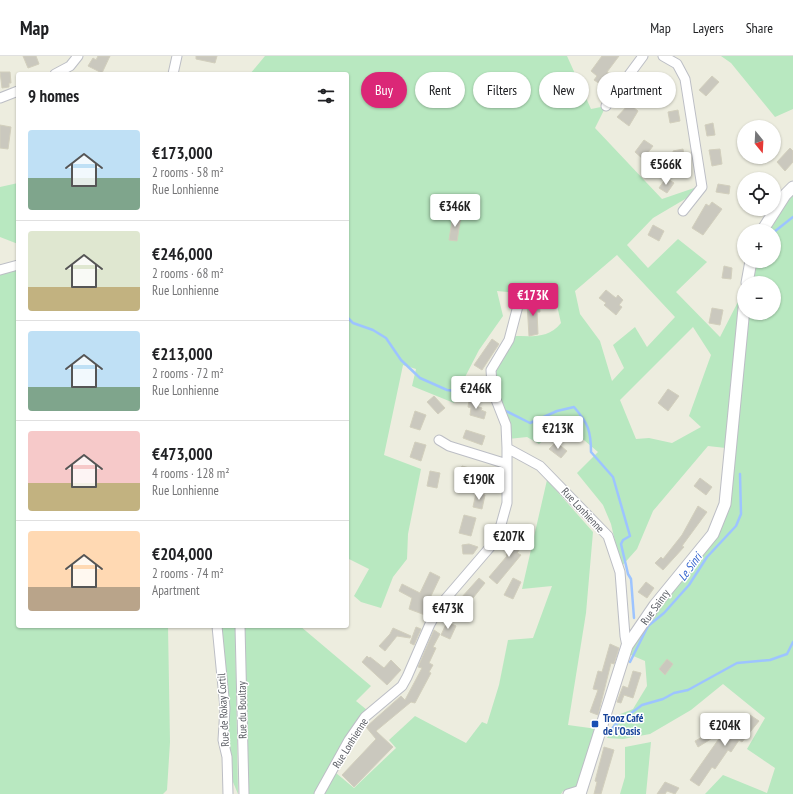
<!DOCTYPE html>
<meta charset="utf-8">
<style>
body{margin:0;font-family:"PT Sans Narrow",sans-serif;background:#f2f2f2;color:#202124;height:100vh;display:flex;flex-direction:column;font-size:15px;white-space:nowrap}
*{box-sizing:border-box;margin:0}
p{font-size:13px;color:#757577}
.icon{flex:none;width:22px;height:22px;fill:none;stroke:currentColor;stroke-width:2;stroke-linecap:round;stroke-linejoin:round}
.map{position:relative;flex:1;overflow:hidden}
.sheet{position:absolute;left:16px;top:16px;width:333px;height:556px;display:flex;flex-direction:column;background:#fff;border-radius:4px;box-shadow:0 1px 3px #0004}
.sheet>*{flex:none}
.top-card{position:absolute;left:361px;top:16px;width:372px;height:36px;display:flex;gap:8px}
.needle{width:26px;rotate:162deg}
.controls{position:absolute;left:737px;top:64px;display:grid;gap:8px}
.controls a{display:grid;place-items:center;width:44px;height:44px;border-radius:50%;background:#fff;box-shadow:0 1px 3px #0004;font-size:20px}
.price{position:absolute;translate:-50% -34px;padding:0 9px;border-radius:4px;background:#fff;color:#222;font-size:13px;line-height:26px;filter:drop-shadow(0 1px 2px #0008)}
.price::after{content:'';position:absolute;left:50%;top:24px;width:12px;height:9px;margin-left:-6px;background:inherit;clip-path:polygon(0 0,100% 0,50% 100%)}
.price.selected{background:#db2777;color:#fff}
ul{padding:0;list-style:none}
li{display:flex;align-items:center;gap:12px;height:100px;padding:0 12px}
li+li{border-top:1px solid #e0e0e0}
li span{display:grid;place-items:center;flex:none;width:112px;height:80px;border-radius:4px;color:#555}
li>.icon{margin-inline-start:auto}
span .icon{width:48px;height:48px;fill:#fffc;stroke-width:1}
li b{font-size:17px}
h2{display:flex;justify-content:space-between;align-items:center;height:48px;padding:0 12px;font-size:17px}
.tag{padding:0 14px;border-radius:18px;background:#fff;box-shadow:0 1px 3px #0004;font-size:14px;line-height:36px}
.tag.selected{background:#db2777;color:#fff}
header{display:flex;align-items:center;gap:24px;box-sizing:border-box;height:56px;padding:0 20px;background:#fff;border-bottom:1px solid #e0e0e0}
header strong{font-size:19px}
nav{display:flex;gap:22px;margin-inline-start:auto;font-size:14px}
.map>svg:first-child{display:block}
</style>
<header>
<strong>Map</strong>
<nav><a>Map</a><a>Layers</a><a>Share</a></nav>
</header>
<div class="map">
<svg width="793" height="738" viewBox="0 0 793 738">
<rect width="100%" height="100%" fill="#ededdf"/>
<path fill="#b8e8c0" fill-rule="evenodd" d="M265,0H567L591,53L606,50L595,72L662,143L697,131L692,139L653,162L627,189L648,212L678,183L707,206L676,236L720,281L742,238L740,268L726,392L708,390L653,455L637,493L621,511L611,468L603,449L577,417L598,396L564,367L539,388L527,381L508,383L498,340L495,315L513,280C533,280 548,283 561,267L556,245L530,238L497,235L503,260L479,294L464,323L487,330L492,341L458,334L454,347L412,330L416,313L403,309L384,399L421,413L408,478L407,503L393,521L381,552L361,546L354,540L369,513L347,502V18H250ZM617,199L675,261L647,291L635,271L613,289L624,312L612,325L600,285L580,258L575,235ZM693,271L711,299L689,360L701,371L672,387L649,382L636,383L620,344Z
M721,0H793V53L775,61L731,7Z
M18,127V188L0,181V131Z
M793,137V738H705L723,719L767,737L775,712L747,693L765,662L723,628L691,654L650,678L623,683L607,682L618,659L633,653L647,630L645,605L624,596L713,478L725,448L745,257H774V227H750L755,205H774V175H766Z
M18,212V570H168L170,686L167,734L163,738H0V216Z
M547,424L593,476L586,557L568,669L597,673L579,732L563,735L561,738H322L336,717L354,732L396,692L389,684L415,660L466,687L482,666L487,668L499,629L508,584L533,582L552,530L522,533Z
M220,570H235L238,738L233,726Z
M243,570H300L371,630L356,645L367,654L347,681L314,738H247Z
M651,686L646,738H620L625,721V691Z"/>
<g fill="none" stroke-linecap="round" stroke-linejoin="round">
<path stroke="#9dc4ff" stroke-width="2.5" d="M774,176L793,161
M347,261L353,267L373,274L386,282L401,304L420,322L447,334L455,335L478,333L488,338
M506,355L530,367L557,355L574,351C588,367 591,375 591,396L613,421L630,480L623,484L621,488L628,518L631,523L634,562
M630,606L648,570L664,557L689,529L707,501L736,470L741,458L740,418
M607,679L615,669L642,649L663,643L674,637L688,634L737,607L770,604L787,598L793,586"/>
</g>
<path fill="#cac8be" stroke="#d2cfbd" d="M23,0H36L39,8L28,12Z
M98,0H110L102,17L88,10L93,2L96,4Z
M196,0H217L215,7L196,3Z
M602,0H619L607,16L610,18L603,30L594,24L597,20L591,15Z
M0,16H10L11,27H9V31L2,32Z
M657,18L665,25L655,37L647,30Z
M712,20L719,26L706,40L699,34Z
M629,48L638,55L629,70L617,61Z
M678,54L680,65L670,67L668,56Z
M713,67L715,79L707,80L705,69Z
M0,69L11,71L8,93L0,92Z
M644,84L653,90L643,103L635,96Z
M790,92L793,95V106L785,115L777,106Z
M683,93L686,112L676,114L673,95Z
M720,93L722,108L712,110L709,94Z
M666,122L674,127L667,137L659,132Z
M718,128L730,130L729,138L716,136Z
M712,146L722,153L703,179L692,172L706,148L709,150Z
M453,158L461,160L457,185L449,184Z
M653,169L664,175L659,185L648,179Z
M724,210L732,212L731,223L722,222Z
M606,234L616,242L618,239L623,244L619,249L622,251L616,259L604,249L606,247L599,242Z
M539,245L540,256H537L538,278L529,280L527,247Z
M712,252L723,254L720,269L709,267Z
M492,283L499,288L482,314L474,309Z
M668,333L679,340L668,355L658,347Z
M434,340L445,352L438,358L427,346Z
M469,344L476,346L475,350L482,352L481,354L486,356L484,363L470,359L471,352L468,351Z
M415,355L426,359L420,374L410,371Z
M466,374L485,380L482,389L463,382Z
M415,386L426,389L421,405L410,401Z
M556,386L567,395L561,402L549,393Z
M462,410L477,414L474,423L459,418Z
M430,415L440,417L437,432L427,430Z
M700,422L712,431L706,439L694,430Z
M476,437L485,439L482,453L473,451Z
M698,450L707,456L682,490L684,491L663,514L655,507L661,501L663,503L682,479Z
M464,459L476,462L471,480L459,477Z
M517,476L527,483L517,497L521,499L497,528L489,521L507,500L506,499L512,490L508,488Z
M469,488L478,491L473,498H463L462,489Z
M430,516L440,521L430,542L425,559L409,553L412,542L399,535L402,528L420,537Z
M479,522L485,527L469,547L471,549L462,561L453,555L461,542Z
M513,522L521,526L513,543L504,539Z
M646,526L654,532L647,542L638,536Z
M447,566L456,570L450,583L441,579Z
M416,571L421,573L414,589L410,587Z
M393,572L411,580L410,582L397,580L385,595L379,590L390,578Z
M434,574L440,578L433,591L436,592L429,607L433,609L429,616L431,617L415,647L411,646L376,675L393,691L354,731L342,719L376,683L366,671L401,640L405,644L422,612L418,611Z
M610,588L619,592L614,608L611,607L598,659L590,656L598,634L593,633L598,615L602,616Z
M367,600L369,602L370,601L384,612L391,604L401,614L387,629L362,606Z
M667,603L673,608L665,619L659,613Z
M633,615L641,617L633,642L624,639L621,647L617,646L623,630L628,632Z
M750,659L759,665L742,686L739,684L731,696L728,694L715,713L712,711L699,730L690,724L723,677L725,679L741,660L746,664Z
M713,670L722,676L698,691L695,685L706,679Z
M604,691L614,694L601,738H594L597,726L595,725Z
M665,726L679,732L675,738L667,735L665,738H657Z"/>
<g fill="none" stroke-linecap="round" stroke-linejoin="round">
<defs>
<path id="minor" d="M663,0L677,8L685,23L702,131L683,155
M55,18L70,10L78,0
M173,18L177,0
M0,42L18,35
M606,50L643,0
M0,214L18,209
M439,384L449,390L507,408
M507,392L540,410L608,480L620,516L625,580L627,590
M217,570L225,652L223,684L227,701L228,738
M240,570L244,738
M319,738L349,684L365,661L402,630L407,621L430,568L442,547L497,483L507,447V392L506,369L495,341L492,328L491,314L509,284L519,246
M568,738L581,734"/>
<path id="tertiary" d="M762,175L785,139L793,131
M747,227L751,205
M580,738L627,590L655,549L713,478L725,448L744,252"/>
</defs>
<use href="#minor" stroke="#bcbec5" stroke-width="11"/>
<use href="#tertiary" stroke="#bcbec5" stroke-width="13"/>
<use href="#minor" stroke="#fff" stroke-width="9"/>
<use href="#tertiary" stroke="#fff" stroke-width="11"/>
</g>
<rect fill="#1a4fb4" stroke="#fff" stroke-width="1.5" x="591" y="664" width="8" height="8" rx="2"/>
<g text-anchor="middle" stroke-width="3" stroke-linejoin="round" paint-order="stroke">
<g font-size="11" fill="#585b62" stroke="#fff">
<text transform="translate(583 454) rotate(47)" y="4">Rue Lonhienne</text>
<text transform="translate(655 551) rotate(-54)" y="4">Rue Sainry</text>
<text transform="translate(223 654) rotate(-93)" y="4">Rue de Rokay Cortil</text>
<text transform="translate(242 654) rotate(-91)" y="4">Rue du Boultay</text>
<text transform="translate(350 687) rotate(-58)" y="4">Rue Lonhienne</text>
</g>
<g font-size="11" font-weight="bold" fill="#164399" stroke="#fff" text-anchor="start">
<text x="603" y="666">Trooz Café<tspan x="603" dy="13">de l'Oasis</tspan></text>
</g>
<g font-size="12" font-style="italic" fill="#3465cf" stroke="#fff">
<text transform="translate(690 511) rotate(-54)" y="4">Le Sinri</text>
</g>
</g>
</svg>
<div class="controls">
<a><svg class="needle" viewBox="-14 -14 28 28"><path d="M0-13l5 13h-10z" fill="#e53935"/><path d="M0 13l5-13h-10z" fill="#757577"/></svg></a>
<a><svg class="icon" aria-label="locate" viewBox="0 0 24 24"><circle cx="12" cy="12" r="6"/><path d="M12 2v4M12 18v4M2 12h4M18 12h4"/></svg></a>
<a>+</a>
<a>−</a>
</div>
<b class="price" style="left:666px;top:130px">€566K</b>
<b class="price" style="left:455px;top:172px">€346K</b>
<b class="price selected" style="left:533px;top:261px">€173K</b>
<b class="price" style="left:476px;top:354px">€246K</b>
<b class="price" style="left:558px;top:394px">€213K</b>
<b class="price" style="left:479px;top:445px">€190K</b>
<b class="price" style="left:509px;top:502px">€207K</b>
<b class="price" style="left:448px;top:574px">€473K</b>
<b class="price" style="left:725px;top:691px">€204K</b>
<div class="top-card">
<a class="tag selected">Buy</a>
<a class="tag">Rent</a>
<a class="tag">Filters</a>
<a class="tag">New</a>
<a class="tag">Apartment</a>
</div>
<section class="sheet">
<h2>9 homes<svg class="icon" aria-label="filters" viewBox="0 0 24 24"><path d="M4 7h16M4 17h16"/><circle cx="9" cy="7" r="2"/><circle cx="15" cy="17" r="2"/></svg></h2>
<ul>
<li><span style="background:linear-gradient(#bfe0f5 60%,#7fa58c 0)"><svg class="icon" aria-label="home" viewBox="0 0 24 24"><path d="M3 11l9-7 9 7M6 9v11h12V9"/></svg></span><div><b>€173,000</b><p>2 rooms · 58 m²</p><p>Rue Lonhienne</p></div></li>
<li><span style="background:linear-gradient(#dfe7d0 70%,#c2b280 0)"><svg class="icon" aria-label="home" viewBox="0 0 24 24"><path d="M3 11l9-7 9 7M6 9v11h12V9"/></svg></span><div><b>€246,000</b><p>2 rooms · 68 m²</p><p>Rue Lonhienne</p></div></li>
<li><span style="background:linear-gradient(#bfe0f5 70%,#7fa58c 0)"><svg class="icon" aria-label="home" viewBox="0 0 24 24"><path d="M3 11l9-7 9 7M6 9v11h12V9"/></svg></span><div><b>€213,000</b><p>2 rooms · 72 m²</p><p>Rue Lonhienne</p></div></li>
<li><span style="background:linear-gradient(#f6c9c9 65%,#c2b280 0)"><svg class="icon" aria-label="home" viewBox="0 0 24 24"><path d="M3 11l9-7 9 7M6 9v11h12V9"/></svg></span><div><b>€473,000</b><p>4 rooms · 128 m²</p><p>Rue Lonhienne</p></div></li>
<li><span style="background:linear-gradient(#ffd9b3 70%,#b9a48a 0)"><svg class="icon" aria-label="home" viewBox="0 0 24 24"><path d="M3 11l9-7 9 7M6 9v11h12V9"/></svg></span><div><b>€204,000</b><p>2 rooms · 74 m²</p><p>Apartment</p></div></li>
</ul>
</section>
</div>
